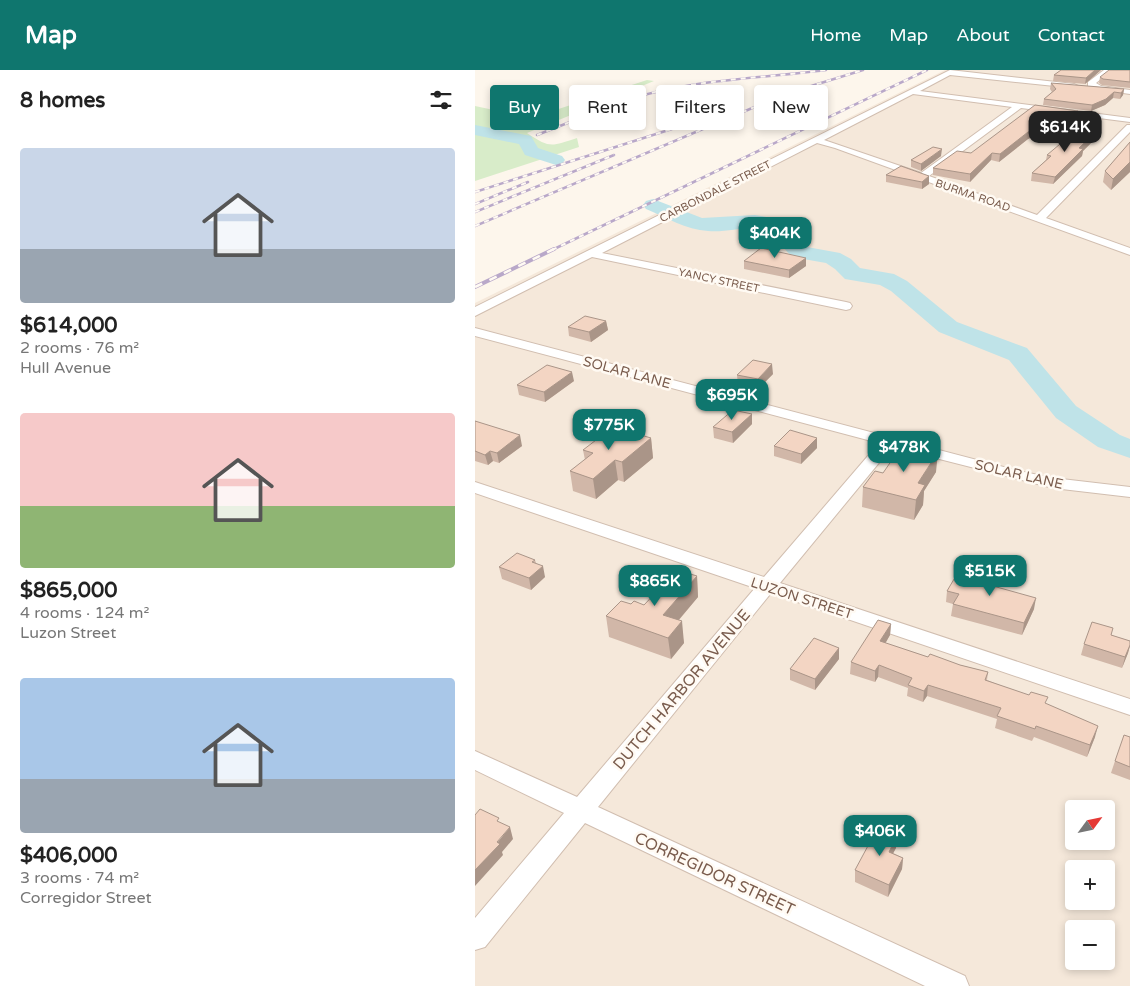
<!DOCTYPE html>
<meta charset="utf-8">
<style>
body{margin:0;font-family:"Varela Round",sans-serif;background:#f6f6f6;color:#222;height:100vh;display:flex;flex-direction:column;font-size:19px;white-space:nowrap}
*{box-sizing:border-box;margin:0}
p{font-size:16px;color:#767676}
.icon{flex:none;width:28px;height:28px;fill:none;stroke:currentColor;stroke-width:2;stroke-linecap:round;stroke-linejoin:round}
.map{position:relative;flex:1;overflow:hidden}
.details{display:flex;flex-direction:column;background:#fff;width:475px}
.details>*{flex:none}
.banner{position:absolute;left:15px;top:15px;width:475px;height:45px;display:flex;gap:10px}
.needle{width:32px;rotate:57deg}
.buttons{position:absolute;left:590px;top:730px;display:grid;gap:10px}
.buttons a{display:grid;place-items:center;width:50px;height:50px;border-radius:5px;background:#fff;box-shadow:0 2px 8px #0003;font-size:25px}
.price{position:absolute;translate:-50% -42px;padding:0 11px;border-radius:10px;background:#0f766e;color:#fff;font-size:16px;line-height:32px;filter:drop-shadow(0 1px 2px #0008)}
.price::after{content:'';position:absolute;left:50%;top:30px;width:15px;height:11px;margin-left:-8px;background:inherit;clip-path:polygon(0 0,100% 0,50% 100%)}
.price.current{background:#222;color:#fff}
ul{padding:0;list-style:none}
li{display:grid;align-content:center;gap:10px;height:265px;padding:0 20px}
li span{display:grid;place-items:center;height:155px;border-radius:5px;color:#555}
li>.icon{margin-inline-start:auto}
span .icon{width:90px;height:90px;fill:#fffc;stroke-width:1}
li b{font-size:21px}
h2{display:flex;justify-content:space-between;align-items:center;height:60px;padding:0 20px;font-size:21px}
.chip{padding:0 18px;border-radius:5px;background:#fff;box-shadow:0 2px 8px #0003;font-size:18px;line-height:45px}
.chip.current{background:#0f766e;color:#fff}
header{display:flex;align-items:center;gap:30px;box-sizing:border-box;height:70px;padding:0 25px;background:#0f766e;color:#fff}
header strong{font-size:24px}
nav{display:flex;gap:28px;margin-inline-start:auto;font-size:18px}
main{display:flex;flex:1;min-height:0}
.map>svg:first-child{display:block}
</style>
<header>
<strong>Map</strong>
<nav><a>Home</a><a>Map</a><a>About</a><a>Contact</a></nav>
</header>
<main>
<section class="details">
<h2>8 homes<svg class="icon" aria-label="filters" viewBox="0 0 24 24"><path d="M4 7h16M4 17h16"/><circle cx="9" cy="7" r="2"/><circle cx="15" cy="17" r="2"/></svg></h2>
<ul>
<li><span style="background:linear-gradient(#c9d6e8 65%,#9aa5b1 0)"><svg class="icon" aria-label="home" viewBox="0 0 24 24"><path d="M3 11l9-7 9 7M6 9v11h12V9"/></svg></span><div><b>$614,000</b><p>2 rooms · 76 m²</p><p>Hull Avenue</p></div></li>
<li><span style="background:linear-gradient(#f6c9c9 60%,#8fb573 0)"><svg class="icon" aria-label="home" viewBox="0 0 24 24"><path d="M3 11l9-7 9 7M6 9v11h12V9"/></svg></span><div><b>$865,000</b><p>4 rooms · 124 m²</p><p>Luzon Street</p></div></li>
<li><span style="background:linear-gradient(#a9c7e8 65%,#9aa5b1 0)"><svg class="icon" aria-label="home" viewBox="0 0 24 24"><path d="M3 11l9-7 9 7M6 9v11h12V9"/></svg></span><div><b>$406,000</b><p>3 rooms · 74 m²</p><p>Corregidor Street</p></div></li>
</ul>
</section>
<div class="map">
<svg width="655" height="916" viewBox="0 0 655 916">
<rect width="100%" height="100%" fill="#fdf6ec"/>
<path fill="#f5e8da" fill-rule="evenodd" d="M470,0H655V916H0V233ZM599,739H631V771H599ZM599,799H631V831H599ZM599,859H631V891H599Z"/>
<path fill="#d8ecc9" d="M172,10L179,11L52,63C76,79 76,76 102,68L104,77L0,111V36L56,48Z"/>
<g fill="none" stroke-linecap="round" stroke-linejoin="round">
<path fill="#bfe3e8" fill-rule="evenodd" d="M0,55L56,66L63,78L87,86L90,90L87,94L81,95L50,85L44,74L0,65Z
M178,129L227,148L280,145L303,149L326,162L329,166V174L332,177L365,183L376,189L385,198L419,204L432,211L482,252L552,278L601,336L645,365L655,369V388L623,377L581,348L534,290L464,262L416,221L405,215L370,209L360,199L351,193L317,187L307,176L308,168C282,149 262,163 233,161C211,160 191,147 171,139L168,135L171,131Z"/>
<defs>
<path id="minor" d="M475,0L599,14L603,16L599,18L475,5L445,21L655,48V52L546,38L454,106L562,145L652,55H655V62L571,148L655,178V185L360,78L342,73L127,183L371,232L375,233L377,236L375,239L371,240L117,187L0,246V237ZM438,24L537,37L446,103L349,70Z
M629,0H637L621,13L626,16L655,20V24L627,20L613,16V12Z
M0,258L544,401L578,408L655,417V427L578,418L417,377L305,513L655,629V645L296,523L123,737L490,906L494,916H450L110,753L10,877L0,880V848L89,743L0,700V681L102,727L280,518L0,423V412L289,507L404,373L0,266Z"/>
</defs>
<use href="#minor" stroke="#d1beb0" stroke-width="2"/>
<use href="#minor" fill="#fff" fill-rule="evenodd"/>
<defs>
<path id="rail-far1" d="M148,31C215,9 282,9 351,0
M62,65L123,41
M0,122L253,41
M0,134L53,112
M0,142L139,85
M0,156L282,36L320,21L388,0
M77,180L452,0"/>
<path id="rail" d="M0,217L79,179"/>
</defs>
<use href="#rail-far1" stroke="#b9a8c9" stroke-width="2.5"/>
<use href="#rail" stroke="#b9a8c9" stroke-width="4"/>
<use href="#rail-far1" stroke="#fffaf3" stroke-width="2" stroke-dasharray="5" stroke-linecap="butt"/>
<use href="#rail" stroke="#fffaf3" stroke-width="2.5" stroke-dasharray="8" stroke-linecap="butt"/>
</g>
<path fill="#d1b7a8" d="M586,0H626L610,14L578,11L579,5Z
M655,0V18L627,15L624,13L625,7Z
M576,13L649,19L648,25L645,29L638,28L630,35L616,41L568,35L569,29L577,22L575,19Z
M164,31V34L127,50L100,45V42Z
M602,47L553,69L524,92L516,90L495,112L458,105V98L496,83Z
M623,60L622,67L608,81L607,86L578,114L556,111L557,103L571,90L572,85Z
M655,72V102L636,120L628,112L630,101Z
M466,86L446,101L436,97V90Z
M411,105L454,106V114L447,119L411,112Z
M331,188V196L314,208L269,199V191Z
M131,251L133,260L116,272L94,266L93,257Z
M298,304L283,319L263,315L262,305Z
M99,311L70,332L44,325L42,315Z
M277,344V354L258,373L239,368L238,357Z
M0,351L47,376L24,393L18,391L13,395L0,391Z
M176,368L178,388L149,412L143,410L121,429L98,421L95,401L110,390L108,380Z
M299,376L342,378L326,394L299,386Z
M461,402L449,421L448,435L439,450L387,437L388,417L408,403Z
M60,490L61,493L70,507L56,520L27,509L24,497Z
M222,506L223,527L204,550L209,573L196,589L134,567L131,546L156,534L169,535Z
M521,510L520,516L559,539L547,565L476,546L478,534L471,532L472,521Z
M416,554L415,565L410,573L453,587L513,602L512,610L571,634L620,667L612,687L559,667L557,671L520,658L522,649L452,626L448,632L432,626L433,618L403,607L400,612L375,604L376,592Z
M636,565L655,571V576L653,583L647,598L606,585L609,574Z
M364,578V589L340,620L315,610V599Z
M655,667V710L636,703L640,691Z
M419,765L421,778L418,783L428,788L427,799L413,827L380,812V800Z"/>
<path fill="#aa9588" d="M620,0H626L610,14L611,8Z
M649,19L648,25L645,29L646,23Z
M639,22L638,28L630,35L616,41L617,35Z
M164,31V34L127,50V46Z
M603,41L602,47L553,69L524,92L525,84L553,62Z
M623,60L622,67L608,81L607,86L578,114L580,107L604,78Z
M467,79L466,86L446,101V94Z
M517,83L516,90L495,112V104Z
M655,92V102L636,120L638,109Z
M454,106V114L447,119V112Z
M331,188V196L314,208V200Z
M131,251L133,260L116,272L114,262Z
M297,294L298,304L283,319V309Z
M97,302L99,311L70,332L69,322Z
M277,344V354L258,373L257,362Z
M45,365L47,376L24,393L22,383Z
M176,368L178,388L149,412L147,392Z
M342,368V378L326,394V384Z
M15,381L18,391L13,395L10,385Z
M463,382L461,402L449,421L448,435L439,450L441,430L443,413Z
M140,390L143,410L121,429L118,409Z
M68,496L70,507L56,520L54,508Z
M222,506L223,527L190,566L188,545Z
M561,528L559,539L547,565L549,553Z
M207,551L209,573L196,589L193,568Z
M416,554L415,565L405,583V571Z
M655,575L653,583L647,598L650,587Z
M364,578V589L340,620V609Z
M404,595L403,607L400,612V601Z
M453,615L452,626L448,632L449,621Z
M623,656L620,667L612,687L615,675Z
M35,757L38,769L27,782L28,785L0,816V800Z
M422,766L421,778L413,793L414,782Z
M428,788L427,799L413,827L414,815Z"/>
<path fill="#f3d5c3" stroke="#aa9588" d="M586,0H620L611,8L579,5Z
M634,0H655V12L628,9L625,7Z
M576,13L649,19L646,23L639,22L631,29L617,35L569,29L581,19Z
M159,19L164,31L127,46L100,42Z
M560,35L603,41L553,62L525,84L517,83L495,104L458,98L482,81L496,83Z
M604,58L623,60L604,78L608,79L580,107L557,103L576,86L572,85Z
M655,72V92L638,109L630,101Z
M458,77L467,79L446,94L436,90Z
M426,96L454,106L447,112L411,105Z
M286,178L331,188L314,200L269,191Z
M110,246L131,251L114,262L93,257Z
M278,290L297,294L283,309L262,305Z
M72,295L97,302L69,322L42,315Z
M258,340L277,344L257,362L238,357Z
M0,351L45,365L22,383L15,381L10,385L0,381Z
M138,357L176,368L147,392L140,390L118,409L95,401L118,383L108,380Z
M315,360L342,368L326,384L299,376Z
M428,374L463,382L443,413L450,415L441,430L388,417L400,401L408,403Z
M42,483L60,490L57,492L68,496L54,508L24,497Z
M485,499L521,510L518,516L561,528L549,553L478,534L484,524L472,521Z
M202,500L222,506L188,545L207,551L193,568L131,546L146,531L156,534L159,531L169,535Z
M403,550L416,554L405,571L453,587L455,584L485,595L513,602L510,610L554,625L556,622L573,627L570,633L623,656L615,675L561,656L560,659L522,646L526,638L453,615L449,621L433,615L437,608L404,595L400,601L376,592Z
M617,552L638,558L636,565L655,571V575L650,587L609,574Z
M339,568L364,578L340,609L315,599Z
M649,665L655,667V697L640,691Z
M5,739L24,748L22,751L35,757L22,772L25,774L0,800V745Z
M406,755L420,760L417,765L422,766L414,782L428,788L414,815L380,800L402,759Z"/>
<g text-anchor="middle" stroke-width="5" stroke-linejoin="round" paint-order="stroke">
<g font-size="11" fill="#7a5c4d" stroke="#fffaf3">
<text transform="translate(240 121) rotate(-27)" y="4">CARBONDALE STREET</text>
<text transform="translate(498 125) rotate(19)" y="4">BURMA ROAD</text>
<text transform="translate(244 210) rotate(12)" y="4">YANCY STREET</text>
</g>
<g font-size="14" fill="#7a5c4d" stroke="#fffaf3">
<text transform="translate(152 302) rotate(15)" y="5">SOLAR LANE</text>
<text transform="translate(544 404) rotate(13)" y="5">SOLAR LANE</text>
<text transform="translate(327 528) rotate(18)" y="5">LUZON STREET</text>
</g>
<g font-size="16" fill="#7a5c4d" stroke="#fffaf3">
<text transform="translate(206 619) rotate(-50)" y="6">DUTCH HARBOR AVENUE</text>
<text transform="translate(240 803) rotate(25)" y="6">CORREGIDOR STREET</text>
</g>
</g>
</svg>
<div class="buttons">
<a><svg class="needle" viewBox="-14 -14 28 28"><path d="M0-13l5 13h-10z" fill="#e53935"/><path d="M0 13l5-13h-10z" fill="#767676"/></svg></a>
<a>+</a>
<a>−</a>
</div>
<b class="price current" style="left:590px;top:83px">$614K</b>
<b class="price" style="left:300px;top:189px">$404K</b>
<b class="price" style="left:257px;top:351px">$695K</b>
<b class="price" style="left:134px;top:381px">$775K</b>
<b class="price" style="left:429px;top:403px">$478K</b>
<b class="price" style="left:515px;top:527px">$515K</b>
<b class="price" style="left:180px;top:537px">$865K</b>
<b class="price" style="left:405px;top:787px">$406K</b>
<div class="banner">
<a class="chip current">Buy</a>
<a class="chip">Rent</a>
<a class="chip">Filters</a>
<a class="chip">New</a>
</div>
</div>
</main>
